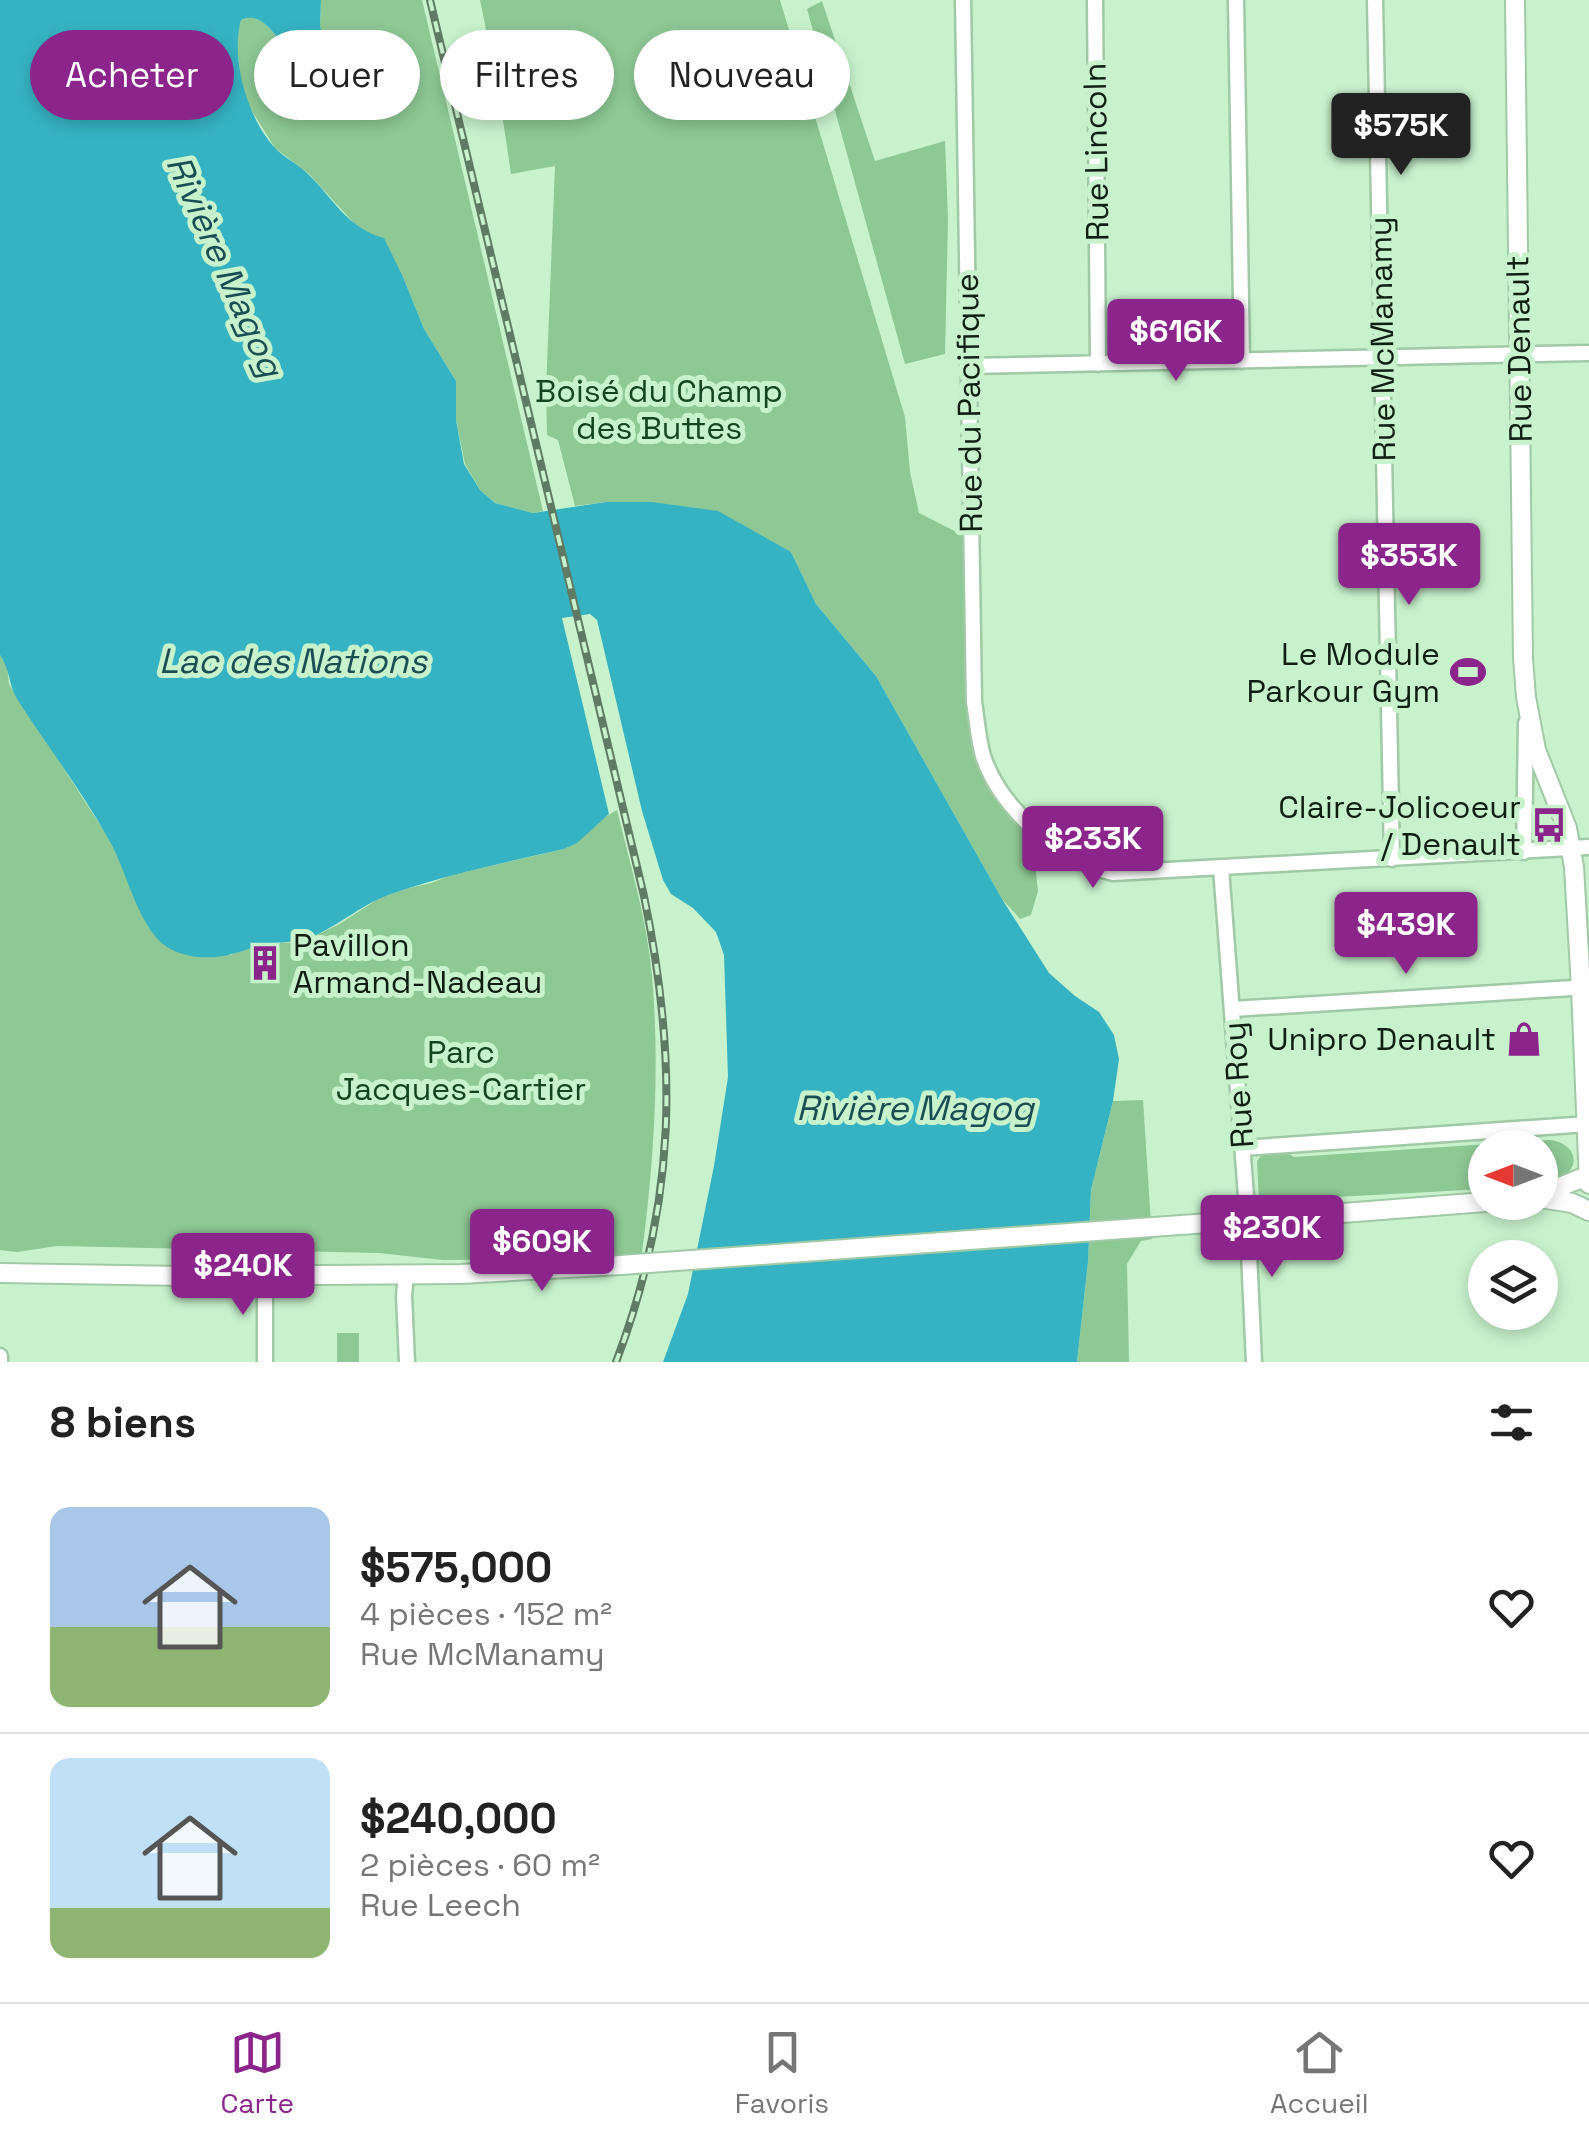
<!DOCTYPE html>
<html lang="fr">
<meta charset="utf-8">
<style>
body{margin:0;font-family:"Space Grotesk",sans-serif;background:#f2f2f2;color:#222;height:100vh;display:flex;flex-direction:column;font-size:38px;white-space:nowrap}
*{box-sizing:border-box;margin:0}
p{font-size:32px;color:#767676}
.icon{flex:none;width:55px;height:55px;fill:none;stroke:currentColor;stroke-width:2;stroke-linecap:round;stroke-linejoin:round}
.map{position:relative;height:1362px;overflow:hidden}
.details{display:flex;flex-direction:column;background:#fff;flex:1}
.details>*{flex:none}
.top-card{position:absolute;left:30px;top:30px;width:1000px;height:90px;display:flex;gap:20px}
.needle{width:65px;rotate:270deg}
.controls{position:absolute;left:1468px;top:1130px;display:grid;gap:20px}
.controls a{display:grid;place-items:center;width:90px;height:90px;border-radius:50%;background:#fff;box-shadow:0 5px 15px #0003;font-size:50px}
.price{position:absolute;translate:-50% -85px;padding:0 22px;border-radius:10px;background:#8b248b;color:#fff;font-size:32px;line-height:65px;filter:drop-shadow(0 2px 5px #0008)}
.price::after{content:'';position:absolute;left:50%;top:60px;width:30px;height:22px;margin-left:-15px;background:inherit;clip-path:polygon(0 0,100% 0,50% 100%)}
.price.selected{background:#222;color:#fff}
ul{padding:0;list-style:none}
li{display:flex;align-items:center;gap:30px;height:250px;padding:0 50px}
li+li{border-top:2px solid #e0e0e0}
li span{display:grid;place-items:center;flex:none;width:280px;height:200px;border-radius:20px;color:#555}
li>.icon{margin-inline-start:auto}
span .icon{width:120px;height:120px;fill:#fffc;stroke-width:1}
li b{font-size:42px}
h2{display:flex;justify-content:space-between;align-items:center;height:120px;padding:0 50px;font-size:42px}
.chip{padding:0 35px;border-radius:45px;background:#fff;box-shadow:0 5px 15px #0003;font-size:35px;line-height:90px}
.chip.selected{background:#8b248b;color:#fff}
.menu{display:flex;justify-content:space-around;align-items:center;height:140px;border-top:2px solid #e0e0e0;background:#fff;font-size:28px;color:#767676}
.menu a{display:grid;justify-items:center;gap:5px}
.menu .selected{color:#8b248b}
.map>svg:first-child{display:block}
</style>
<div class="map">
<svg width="1589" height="1362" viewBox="0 0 1589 1362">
<rect width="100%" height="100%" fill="#c8f2cc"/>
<path fill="#8ec895" d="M321,0H422L543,511L533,513L495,503L480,490L465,464L456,420V381L424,329L403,277L309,174L275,148L248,105L241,80L236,39L241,20C262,10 273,36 289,48L288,69L298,85L302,102L338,86L320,26Z
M480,0H780L905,417L910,472L919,513L972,540L983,754L1031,826L1038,891L1031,915L1020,919L1002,899L876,676L816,604L791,552L652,502H606L575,506L558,440L547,435L546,391L555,166L511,174L498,87Z
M822,1L875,161L945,141L948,219L945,354L905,364L807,9Z
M0,655L7,666L9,684L108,837L124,869L134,898L230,955L262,944L298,942L311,938L341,923L381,897L413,887L431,883L452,875L564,849C585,840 597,820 617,810C630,864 647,920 652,976C660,1067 654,1163 642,1253L577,1259L443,1260L379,1253L57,1246L17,1252L0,1250Z
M1143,1100L1152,1239L1141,1241L1127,1264L1129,1362H1077L1088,1262L1091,1190L1113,1101Z
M1549,1140C1569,1141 1584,1160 1565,1175C1558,1181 1548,1183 1540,1186V1148H1485V1189L1259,1201L1257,1161L1263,1153L1284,1151L1294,1157Z
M337,1333H359V1362H337Z"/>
<path fill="#36b3c3" d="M0,0H321L320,26L339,86L331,101L307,107L302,102L298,85L288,69L289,48C273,36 262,10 241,20C230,59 248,121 277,150C287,159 299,165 308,174C334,199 347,228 384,238L403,277L424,329L456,381V420L464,464L480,490L495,503L533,513L606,502H652L718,511L791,552L816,604L876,676L1002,899L1049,973L1075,996L1099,1012L1114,1035L1119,1059L1113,1101L1091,1190L1088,1262L1077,1362H663L688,1294L714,1166L728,1077L724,955L716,932L693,908L671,894L663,880L642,811L597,620L590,614L562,618L609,814L577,843L564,849C507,862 450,874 394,893C365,902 341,924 314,936C296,944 280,941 262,945C252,947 242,952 232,954C207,961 172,958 155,936C133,908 126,870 109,840C82,791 47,746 17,699C8,683 10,669 0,655Z"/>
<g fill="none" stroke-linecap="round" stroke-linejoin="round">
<defs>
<path id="minor" d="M963,0L974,702C977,720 978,739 983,756C1000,808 1060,861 1113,873L1589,847
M1095,0L1098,364
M1236,0L1242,361
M1375,0L1392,859
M968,366L1589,353
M1524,852L1526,723
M1221,868L1247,1209L1254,1362
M1233,1009L1589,987
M1243,1148L1589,1124
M406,1274L404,1296L407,1362
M265,1275V1362
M0,1356V1362"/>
<path id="major" d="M1515,0L1523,658L1526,697L1536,750L1567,828L1574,867L1581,988L1589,1184
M1540,1195L1589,1175
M1540,1198L1572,1203L1589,1211
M1278,1218L1485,1202
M0,1273L185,1276L461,1274L621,1265"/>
</defs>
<use href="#minor" stroke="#a0c9a5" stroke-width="19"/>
<use href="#major" stroke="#a0c9a5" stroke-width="22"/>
<use href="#minor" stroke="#fff" stroke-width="14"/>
<use href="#major" stroke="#fff" stroke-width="18"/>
<defs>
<path id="rail" d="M430,0L644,896C678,1061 677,1202 616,1362"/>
</defs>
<use href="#rail" stroke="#607b63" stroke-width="8"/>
<use href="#rail" stroke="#c8f2cc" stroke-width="4" stroke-dasharray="11" stroke-linecap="butt"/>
<defs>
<path id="major-bridge" d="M621,1265L1278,1218"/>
</defs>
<use href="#major-bridge" stroke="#a0c9a5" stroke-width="22" stroke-linecap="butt"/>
<use href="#major-bridge" stroke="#fff" stroke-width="18"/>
</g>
<defs>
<symbol id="stadium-bare" viewBox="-9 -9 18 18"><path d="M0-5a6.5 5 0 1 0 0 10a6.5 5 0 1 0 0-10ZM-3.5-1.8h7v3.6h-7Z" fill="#8b248b" stroke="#c8f2cc" stroke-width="2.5" paint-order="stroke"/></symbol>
<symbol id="bus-bare" viewBox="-9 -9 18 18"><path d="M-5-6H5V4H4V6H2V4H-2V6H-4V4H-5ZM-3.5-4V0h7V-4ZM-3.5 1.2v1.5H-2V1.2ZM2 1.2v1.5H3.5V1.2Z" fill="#8b248b" stroke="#c8f2cc" stroke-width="2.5" paint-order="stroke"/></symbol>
<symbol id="building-bare" viewBox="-9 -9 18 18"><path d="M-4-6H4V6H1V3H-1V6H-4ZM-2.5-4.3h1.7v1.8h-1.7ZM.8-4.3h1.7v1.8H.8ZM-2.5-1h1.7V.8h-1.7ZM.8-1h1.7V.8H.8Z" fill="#8b248b" stroke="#c8f2cc" stroke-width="2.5" paint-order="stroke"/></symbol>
<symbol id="shop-bare" viewBox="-9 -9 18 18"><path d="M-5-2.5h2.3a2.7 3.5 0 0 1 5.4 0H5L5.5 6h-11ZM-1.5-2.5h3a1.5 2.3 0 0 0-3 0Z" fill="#8b248b" stroke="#c8f2cc" stroke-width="2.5" paint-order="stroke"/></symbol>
</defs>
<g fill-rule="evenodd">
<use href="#stadium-bare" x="1443" y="647" width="50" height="50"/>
<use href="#bus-bare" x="1524" y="800" width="50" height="50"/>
<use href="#building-bare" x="240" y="938" width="50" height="50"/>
<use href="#shop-bare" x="1499" y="1014" width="50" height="50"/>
</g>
<g text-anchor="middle" stroke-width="10" stroke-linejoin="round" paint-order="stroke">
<g font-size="32" fill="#101f12" stroke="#c8f2cc">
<text transform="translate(1096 152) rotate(-91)" y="11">Rue Lincoln</text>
<text transform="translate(1382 339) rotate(-91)" y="11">Rue McManamy</text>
<text transform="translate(1519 349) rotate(-91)" y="11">Rue Denault</text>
<text transform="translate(969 403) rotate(-91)" y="11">Rue du Pacifique</text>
<text transform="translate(1238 1085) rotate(-94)" y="11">Rue Roy</text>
</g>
<g font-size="32" fill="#14451f" stroke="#c8f2cc">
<text x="659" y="402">Boisé du Champ<tspan x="659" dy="37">des Buttes</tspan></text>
<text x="461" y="1063">Parc<tspan x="461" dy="37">Jacques-Cartier</tspan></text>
</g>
<g font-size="32" fill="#101f12" stroke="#c8f2cc" text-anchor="end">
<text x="1440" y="665">Le Module<tspan x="1440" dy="37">Parkour Gym</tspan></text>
<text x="1521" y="818">Claire-Jolicoeur<tspan x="1521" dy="37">/ Denault</tspan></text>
<text x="293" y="956" text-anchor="start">Pavillon<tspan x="293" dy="37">Armand-Nadeau</tspan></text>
<text x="1496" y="1050">Unipro Denault</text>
</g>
<g font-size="35" font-style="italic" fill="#1a4e55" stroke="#c8f2cc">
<text transform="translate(225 266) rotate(66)" y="12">Rivière Magog</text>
<text x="293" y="673">Lac des Nations</text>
<text x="915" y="1120">Rivière Magog</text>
</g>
</g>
</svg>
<div class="controls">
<a><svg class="needle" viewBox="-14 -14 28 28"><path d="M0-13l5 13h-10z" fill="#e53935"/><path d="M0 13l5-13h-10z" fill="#767676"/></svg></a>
<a><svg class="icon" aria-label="layers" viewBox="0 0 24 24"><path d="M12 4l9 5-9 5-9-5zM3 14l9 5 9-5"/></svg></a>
</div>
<b class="price selected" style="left:1401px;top:178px">$575K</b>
<b class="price" style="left:1176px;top:384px">$616K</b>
<b class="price" style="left:1409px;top:608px">$353K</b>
<b class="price" style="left:1093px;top:891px">$233K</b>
<b class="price" style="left:1406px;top:977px">$439K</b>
<b class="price" style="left:1272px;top:1280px">$230K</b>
<b class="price" style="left:542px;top:1294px">$609K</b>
<b class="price" style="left:243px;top:1318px">$240K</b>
<div class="top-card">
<a class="chip selected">Acheter</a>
<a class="chip">Louer</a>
<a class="chip">Filtres</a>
<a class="chip">Nouveau</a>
</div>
</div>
<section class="details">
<h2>8 biens<svg class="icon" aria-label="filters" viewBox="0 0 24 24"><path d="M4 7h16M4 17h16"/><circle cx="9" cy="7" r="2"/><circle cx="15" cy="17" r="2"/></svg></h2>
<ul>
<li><span style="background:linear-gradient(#a9c7e8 60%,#8fb573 0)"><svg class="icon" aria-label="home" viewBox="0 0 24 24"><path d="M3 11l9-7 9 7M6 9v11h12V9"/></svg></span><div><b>$575,000</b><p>4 pièces · 152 m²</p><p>Rue McManamy</p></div><svg class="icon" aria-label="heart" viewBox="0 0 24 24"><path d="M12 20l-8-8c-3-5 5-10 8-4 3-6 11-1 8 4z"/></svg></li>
<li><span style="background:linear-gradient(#bfe0f5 75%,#8fb573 0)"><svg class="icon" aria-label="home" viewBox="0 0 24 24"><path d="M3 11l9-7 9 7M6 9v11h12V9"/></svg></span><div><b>$240,000</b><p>2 pièces · 60 m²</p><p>Rue Leech</p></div><svg class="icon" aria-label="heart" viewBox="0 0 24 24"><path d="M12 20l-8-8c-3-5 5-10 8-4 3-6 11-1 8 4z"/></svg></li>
</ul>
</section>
<nav class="menu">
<a class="selected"><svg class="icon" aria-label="map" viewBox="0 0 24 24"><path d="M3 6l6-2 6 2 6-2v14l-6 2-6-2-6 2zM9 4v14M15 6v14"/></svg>Carte</a>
<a><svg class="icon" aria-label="saved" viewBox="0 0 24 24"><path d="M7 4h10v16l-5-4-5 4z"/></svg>Favoris</a>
<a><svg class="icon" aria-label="home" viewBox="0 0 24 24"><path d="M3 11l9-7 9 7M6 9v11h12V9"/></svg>Accueil</a>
</nav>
